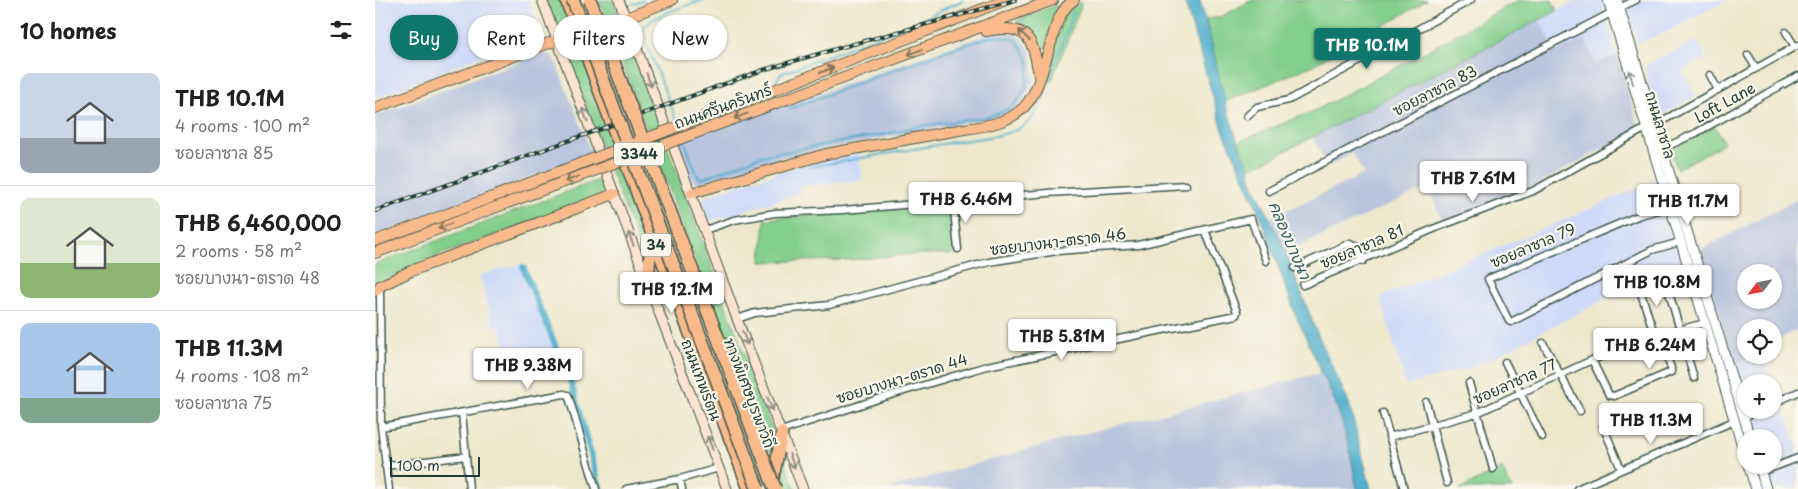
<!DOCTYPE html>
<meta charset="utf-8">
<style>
body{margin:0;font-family:"Playpen Sans","Playpen Sans Thai",sans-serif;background:#f6f6f6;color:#202124;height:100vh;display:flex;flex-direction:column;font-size:19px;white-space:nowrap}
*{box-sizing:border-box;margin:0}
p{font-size:16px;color:#757577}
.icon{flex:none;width:28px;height:28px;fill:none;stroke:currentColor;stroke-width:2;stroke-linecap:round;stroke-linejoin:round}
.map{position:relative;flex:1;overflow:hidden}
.sheet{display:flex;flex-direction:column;background:#fff;width:375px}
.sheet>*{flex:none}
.top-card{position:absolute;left:15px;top:15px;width:475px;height:45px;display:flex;gap:10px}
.needle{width:32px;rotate:238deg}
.buttons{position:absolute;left:1362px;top:264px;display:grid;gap:10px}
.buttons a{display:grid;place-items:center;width:45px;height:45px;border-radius:50%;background:#fff;box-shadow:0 1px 4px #0004;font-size:25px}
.scale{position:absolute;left:15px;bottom:12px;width:90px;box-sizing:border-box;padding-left:5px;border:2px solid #1f3d34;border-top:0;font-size:14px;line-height:18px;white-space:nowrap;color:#1f3d34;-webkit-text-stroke:4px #fbf7ec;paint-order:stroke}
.price{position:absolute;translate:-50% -42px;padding:0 11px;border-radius:5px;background:#fff;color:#222;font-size:16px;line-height:32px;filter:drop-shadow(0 1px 2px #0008)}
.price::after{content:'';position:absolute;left:50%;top:30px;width:15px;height:11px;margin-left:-8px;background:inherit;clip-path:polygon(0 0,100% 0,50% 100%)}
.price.selected{background:#0f766e;color:#fff}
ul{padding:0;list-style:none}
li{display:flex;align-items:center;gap:15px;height:125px;padding:0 20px}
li+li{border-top:1px solid #e0e0e0}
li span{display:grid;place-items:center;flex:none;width:140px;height:100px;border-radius:10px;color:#555}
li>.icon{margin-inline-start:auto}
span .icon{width:60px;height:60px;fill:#fffc;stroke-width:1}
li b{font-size:21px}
h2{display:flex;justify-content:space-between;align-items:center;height:60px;padding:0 20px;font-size:21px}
.tag{padding:0 18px;border-radius:22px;background:#fff;box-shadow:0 1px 4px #0004;font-size:18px;line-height:45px}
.tag.selected{background:#0f766e;color:#fff}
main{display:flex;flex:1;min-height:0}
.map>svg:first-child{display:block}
</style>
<main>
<section class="sheet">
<h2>10 homes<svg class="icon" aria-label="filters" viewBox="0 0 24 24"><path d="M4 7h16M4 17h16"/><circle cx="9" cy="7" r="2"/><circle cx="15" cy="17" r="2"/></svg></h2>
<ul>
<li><span style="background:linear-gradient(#c9d6e8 65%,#9aa5b1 0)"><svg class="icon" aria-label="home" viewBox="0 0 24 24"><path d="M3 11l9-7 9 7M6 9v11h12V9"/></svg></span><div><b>THB 10.1M</b><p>4 rooms · 100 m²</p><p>ซอยลาซาล 85</p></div></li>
<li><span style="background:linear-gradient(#dfe7d0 65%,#8fb573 0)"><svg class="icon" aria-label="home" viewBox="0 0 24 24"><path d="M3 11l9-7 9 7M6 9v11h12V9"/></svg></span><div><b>THB 6,460,000</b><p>2 rooms · 58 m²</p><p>ซอยบางนา-ตราด 48</p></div></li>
<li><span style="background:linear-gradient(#a9c7e8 75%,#7fa58c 0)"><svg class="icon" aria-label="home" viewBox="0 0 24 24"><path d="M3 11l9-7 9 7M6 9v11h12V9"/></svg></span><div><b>THB 11.3M</b><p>4 rooms · 108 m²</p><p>ซอยลาซาล 75</p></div></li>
</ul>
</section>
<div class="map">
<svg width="1423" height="489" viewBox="0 0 1423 489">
<rect width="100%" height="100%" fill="#fbf7ec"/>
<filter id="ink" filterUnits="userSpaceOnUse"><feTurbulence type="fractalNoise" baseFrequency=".02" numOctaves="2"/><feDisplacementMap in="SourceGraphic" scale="10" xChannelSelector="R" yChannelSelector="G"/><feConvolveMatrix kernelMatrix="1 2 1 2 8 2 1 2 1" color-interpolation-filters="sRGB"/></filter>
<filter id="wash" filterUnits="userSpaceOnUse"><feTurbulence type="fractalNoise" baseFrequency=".0096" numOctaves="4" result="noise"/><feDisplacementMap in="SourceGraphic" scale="20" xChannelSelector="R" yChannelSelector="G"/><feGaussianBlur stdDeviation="1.12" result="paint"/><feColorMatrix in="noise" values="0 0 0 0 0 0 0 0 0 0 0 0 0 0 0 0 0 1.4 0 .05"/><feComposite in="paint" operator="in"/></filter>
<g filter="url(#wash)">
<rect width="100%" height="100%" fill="#ede8cc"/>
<path fill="#cfdafa" d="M0,0H154L165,32L0,98Z
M1203,0H1227L1242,55L1221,64L1210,40L1181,51L1164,20Z
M1249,0H1353L1295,30L1263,44Z
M1322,40L1331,58L1307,71L1322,96L1283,117L1269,66Z
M485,154L487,180L426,186V193L330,223L325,206L326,201L331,197L366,184L442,161L466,155Z
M1283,179L1305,260L1104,365L1031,386L1005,297L1178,225Z
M146,264L189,371L139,379L125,326H118L105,275Z
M1378,355H1387L1398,382H1371V410L1359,366Z
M1399,385L1423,446V487L1418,489H1395L1387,465H1399V438L1379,437L1371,410H1399Z"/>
<path fill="#bac4de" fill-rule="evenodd" d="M1164,20L1181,51L1210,40L1221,64L1242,55L1264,128L1156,188L1068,223L1053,187L911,252L895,218L989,174L977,153L953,166L937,137Z
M632,32L642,35L650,42L656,52L659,80L647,103L636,112L625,116L403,158L325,183H321L317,180L299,135L405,97L409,106L526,64L614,34Z
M165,54H174L179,58L217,154L0,235V116Z
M1423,199V328L1399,343V328H1371V355H1378L1359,366L1325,250ZM1371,272H1399V300H1371Z
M945,373L950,379L963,409L974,447L982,489H512L704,435Z"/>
<path fill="#82ce8c" stroke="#508660" d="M171,0H188L271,228V259H269Z
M224,0H237L251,35L397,430C399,440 399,446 393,456Z
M877,0H1052L1007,27L936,66L850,102L831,19L845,17Z
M1143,0H1177L1182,11L889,162L874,168L863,142L943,109L1032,62Z
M705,2L706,6L676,82L668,81L689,15Z
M681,5L671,47L664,46C658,34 653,27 641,21Z
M1340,126L1349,143C1334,153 1318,160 1302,169L1295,151Z
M223,180L228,185V191L224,197L51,260L0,284V264Z
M568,205L573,206L576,213L579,254H543L472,260L386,262L390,219Z
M406,457L408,459L420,489H405L400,475Z
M1127,468L1137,489H1085Z"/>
<path fill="#4daecc" stroke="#367680" d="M809,0H825L838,49L850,102L863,142L874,168L877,181L911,252L939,326L974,403L996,489H982L974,447L963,409L950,379L945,373L943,364L921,316L883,210L848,130Z"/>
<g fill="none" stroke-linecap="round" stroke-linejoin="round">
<path stroke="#4daecc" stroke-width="2" d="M258,4L269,0
M674,79L699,11
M403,85L402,80L405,74L546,20L588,0
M302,122L270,39L268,29C277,14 313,6 329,0
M309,140L322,175L326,179L386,156L511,134L544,126L609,118L622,114L638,106L643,100L650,89L654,65L652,57L642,41L636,38L618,36L570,51L414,109L410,103
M435,167C483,159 531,150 579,142C599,139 629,137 647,127C660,119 666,102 671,88"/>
<path stroke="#4daecc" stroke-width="6" d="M148,267L197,386L225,488"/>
</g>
</g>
<g filter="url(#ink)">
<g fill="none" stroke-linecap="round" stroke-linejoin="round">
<defs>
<path id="minor" d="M1244,8L1261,0
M1411,32L1420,47
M1373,55L1381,68
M1335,75L1343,90
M872,116L882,107L914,100L1096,0
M1280,125L1423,45
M1287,149L1321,133L1423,76
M894,191L1236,13
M578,201L583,249
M1295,207L1265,215L1113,279L1134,321L1136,322L1277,250L1305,242
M330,230L359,220L400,213L468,210L673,193L811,185
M920,268L975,243L981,245L988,261
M1288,272L1319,378
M1263,284L1280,336
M928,285L1063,227L1158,191L1271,128
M5,286L6,427L14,489
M362,319L380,313L454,305L614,262L682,251L763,245L876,219L891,261
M1168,343L1205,411
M1217,360L1234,395L1239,396L1296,372V368L1284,335
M1130,362L1167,437
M1094,383L1118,469
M1051,402L1072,483
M1399,403L1423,392
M87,413L94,489
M1008,413L1029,489
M1369,417L1384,410
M1228,426L1246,469
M6,427L189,394L193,395L195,401L221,489
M406,431L503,399L612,366L861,315L862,312L830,230
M1014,437L1102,413L1217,360L1280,336L1330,323
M10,466L91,456
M1386,472L1423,458
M305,479L307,489
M251,489L305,479L344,468
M1202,489L1359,421"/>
<path id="tertiary" d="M1233,0L1371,459
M1242,0L1375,438
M1373,465L1381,489
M1384,465L1391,489"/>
<path id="secondary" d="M167,0L273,284L352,489
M244,0L362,319L428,489"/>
<path id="primary" d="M251,18L297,0
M611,31C654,23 658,39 664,76
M407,87L631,0
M412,99L678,0
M0,108L182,40
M317,193L451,154L589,129C660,121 659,97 678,36C682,22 686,9 699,0
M0,241L112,199
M0,253L116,209
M0,291L5,286L36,271L239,194"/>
<path id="trunk" d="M191,0L277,234L374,489
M273,284L276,239
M398,478L407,433"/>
</defs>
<use href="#minor" stroke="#3e574b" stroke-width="9"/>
<use href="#tertiary" stroke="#3e574b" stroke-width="11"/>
<use href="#secondary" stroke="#3e574b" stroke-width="11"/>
<use href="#primary" stroke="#3e574b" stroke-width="12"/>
<use href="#trunk" stroke="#3e574b" stroke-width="14"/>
<use href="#minor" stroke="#fff" stroke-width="6"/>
<use href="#tertiary" stroke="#fff" stroke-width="9"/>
<use href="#secondary" stroke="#fde4d1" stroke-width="9"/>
<use href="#primary" stroke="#fabb8c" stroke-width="10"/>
<use href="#trunk" stroke="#fabb8c" stroke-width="11"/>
<defs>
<path id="rail" d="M0,211L388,70L464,48L640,0"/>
</defs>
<use href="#rail" stroke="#1f3d34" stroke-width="4"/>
<use href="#rail" stroke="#fbf7ec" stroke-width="2" stroke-dasharray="5.5" stroke-linecap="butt"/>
<defs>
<path id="primary-bridge" d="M112,199L407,87
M116,209L412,99"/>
<path id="motorway-bridge" d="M198,0L383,489
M215,0L400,489"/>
</defs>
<use href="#primary-bridge" stroke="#3e574b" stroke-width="12" stroke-linecap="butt"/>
<use href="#motorway-bridge" stroke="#3e574b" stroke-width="15" stroke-linecap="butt"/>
<use href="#primary-bridge" stroke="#fabb8c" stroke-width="10"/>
<use href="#motorway-bridge" stroke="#fabb8c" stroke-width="12"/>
</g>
<defs><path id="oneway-shaft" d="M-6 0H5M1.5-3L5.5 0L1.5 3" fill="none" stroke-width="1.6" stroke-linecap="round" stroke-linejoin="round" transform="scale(1.25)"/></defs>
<g stroke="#82765c">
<use href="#oneway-shaft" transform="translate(649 35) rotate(-136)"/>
<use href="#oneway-shaft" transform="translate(540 52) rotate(160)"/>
<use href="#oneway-shaft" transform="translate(452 70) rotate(-21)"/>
<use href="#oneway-shaft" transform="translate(366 116) rotate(160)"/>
<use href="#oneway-shaft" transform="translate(197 179) rotate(160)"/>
<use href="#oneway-shaft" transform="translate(70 226) rotate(159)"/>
</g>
<use stroke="#8f9e9a" href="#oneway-shaft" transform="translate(1256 77) rotate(-107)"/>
<g stroke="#8e9082">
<use href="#oneway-shaft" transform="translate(274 80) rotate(70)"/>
<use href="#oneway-shaft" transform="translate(210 115) rotate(-110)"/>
<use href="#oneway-shaft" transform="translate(256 239) rotate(-110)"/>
<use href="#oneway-shaft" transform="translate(370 338) rotate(69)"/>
<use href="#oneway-shaft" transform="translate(395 404) rotate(69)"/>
<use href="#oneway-shaft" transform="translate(335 443) rotate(-111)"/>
<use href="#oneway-shaft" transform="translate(417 461) rotate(70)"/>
</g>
</g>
<g text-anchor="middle" stroke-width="4.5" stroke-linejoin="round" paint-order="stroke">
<g fill="#fbf7ec" stroke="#61756b" stroke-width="1">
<rect x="239" y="142.5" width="50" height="23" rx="4"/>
<rect x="266" y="233.5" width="30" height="23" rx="4"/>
</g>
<g font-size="14" font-weight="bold" fill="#1f3d34">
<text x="264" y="159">3344</text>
<text x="281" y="250">34</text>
</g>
<g font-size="15" fill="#1f3d34" stroke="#fbf7ec">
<text transform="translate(1060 91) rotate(-27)" y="5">ซอยลาซาล 83</text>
<text transform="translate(1350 103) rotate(-29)" y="5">Loft Lane</text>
<text transform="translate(348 107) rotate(-20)" y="5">ถนนศรีนครินทร์</text>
<text transform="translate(1285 125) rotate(73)" y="5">ถนนลาซาล</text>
<text transform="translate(683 242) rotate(-7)" y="5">ซอยบางนา-ตราด 46</text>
<text transform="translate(1158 246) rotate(-23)" y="5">ซอยลาซาล 79</text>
<text transform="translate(987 247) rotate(-23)" y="5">ซอยลาซาล 81</text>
<text transform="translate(527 379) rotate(-17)" y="5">ซอยบางนา-ตราด 44</text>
<text transform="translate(326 380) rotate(69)" y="5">ถนนเทพรัตน</text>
<text transform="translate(1140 382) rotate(-24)" y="5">ซอยลาซาล 77</text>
<text transform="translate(374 393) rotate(69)" y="5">ทางพิเศษบูรพาวิถี</text>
</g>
<g font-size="16" font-style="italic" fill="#2d5f62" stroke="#fbf7ec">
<text transform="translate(915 240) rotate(67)" y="6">คลองบางนา</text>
</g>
</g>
</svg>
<div class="buttons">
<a><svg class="needle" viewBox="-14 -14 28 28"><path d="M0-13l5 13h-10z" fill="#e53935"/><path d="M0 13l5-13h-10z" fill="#757577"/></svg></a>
<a><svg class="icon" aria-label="locate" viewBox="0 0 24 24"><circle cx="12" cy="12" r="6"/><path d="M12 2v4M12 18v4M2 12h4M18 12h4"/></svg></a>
<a>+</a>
<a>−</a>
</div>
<div class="scale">100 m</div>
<b class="price selected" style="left:992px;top:70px">THB 10.1M</b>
<b class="price" style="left:1098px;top:203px">THB 7.61M</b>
<b class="price" style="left:591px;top:224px">THB 6.46M</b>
<b class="price" style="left:1313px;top:226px">THB 11.7M</b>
<b class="price" style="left:1282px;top:307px">THB 10.8M</b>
<b class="price" style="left:297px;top:314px">THB 12.1M</b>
<b class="price" style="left:687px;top:361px">THB 5.81M</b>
<b class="price" style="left:1275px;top:370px">THB 6.24M</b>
<b class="price" style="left:153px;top:390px">THB 9.38M</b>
<b class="price" style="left:1276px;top:445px">THB 11.3M</b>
<div class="top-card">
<a class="tag selected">Buy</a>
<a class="tag">Rent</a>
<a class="tag">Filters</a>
<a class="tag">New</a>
</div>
</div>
</main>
